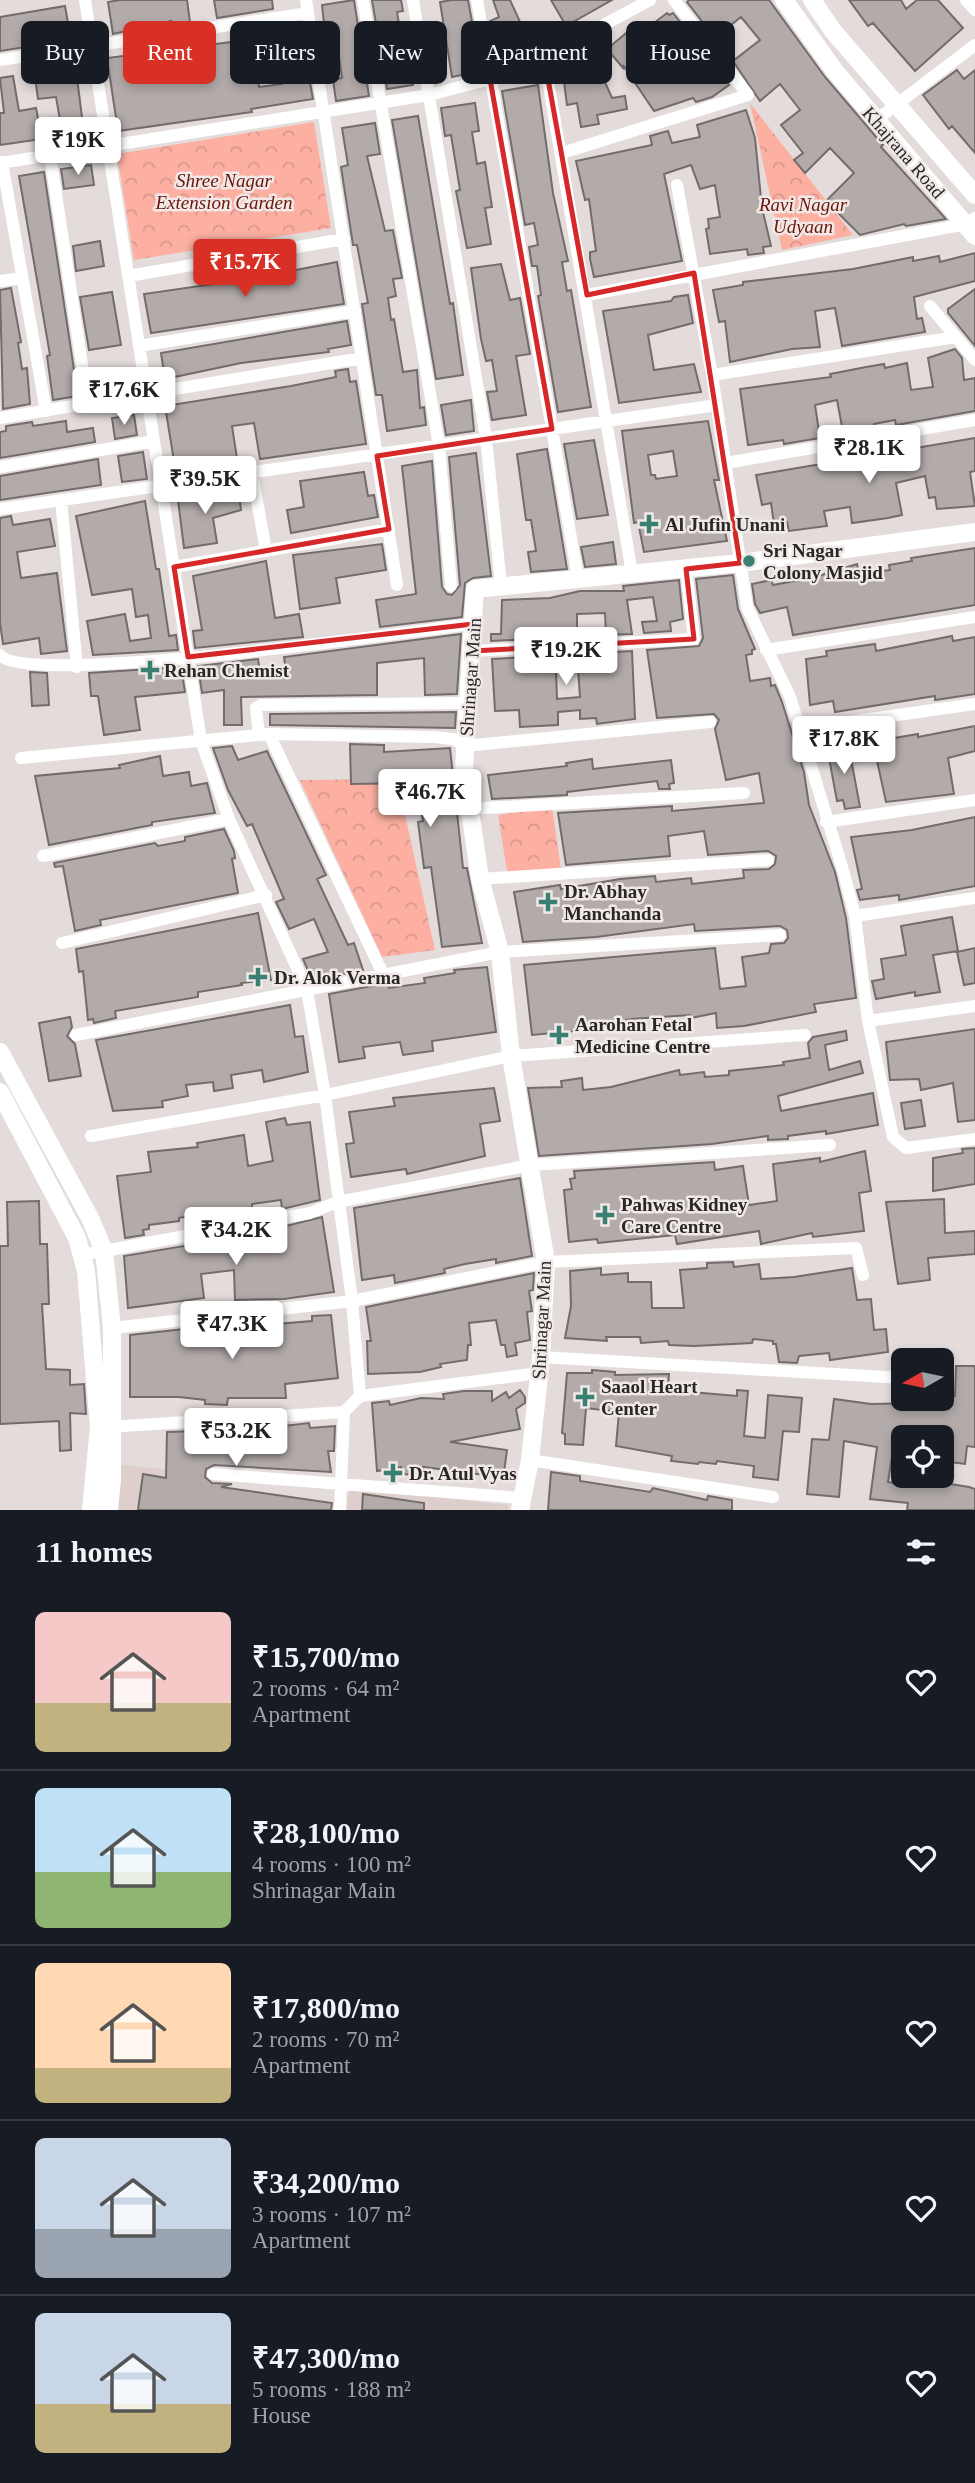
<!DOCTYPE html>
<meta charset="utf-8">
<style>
body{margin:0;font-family:Georgia,serif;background:#242831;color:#f1f3f6;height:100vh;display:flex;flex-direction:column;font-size:26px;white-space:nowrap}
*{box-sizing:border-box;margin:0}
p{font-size:23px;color:#9ea1a6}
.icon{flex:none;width:38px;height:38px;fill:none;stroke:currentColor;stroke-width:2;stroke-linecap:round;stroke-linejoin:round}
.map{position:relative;height:1510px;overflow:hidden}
.details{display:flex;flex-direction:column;background:#171b24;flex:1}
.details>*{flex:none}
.top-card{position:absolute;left:21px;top:21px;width:934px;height:63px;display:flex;gap:14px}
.needle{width:46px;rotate:261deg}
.controls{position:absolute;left:891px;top:1348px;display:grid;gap:14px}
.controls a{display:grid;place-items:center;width:63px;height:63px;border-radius:10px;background:#171b24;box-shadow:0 4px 10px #0003;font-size:35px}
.price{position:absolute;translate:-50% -60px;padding:0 16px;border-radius:7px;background:#fff;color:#222;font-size:23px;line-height:46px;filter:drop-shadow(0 2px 4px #0008)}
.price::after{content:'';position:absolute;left:50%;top:42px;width:21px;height:16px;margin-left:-10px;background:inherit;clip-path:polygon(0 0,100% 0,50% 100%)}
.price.current{background:#d93025;color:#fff}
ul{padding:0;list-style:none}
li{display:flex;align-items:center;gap:21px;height:175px;padding:0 35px}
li+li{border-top:2px solid #363941}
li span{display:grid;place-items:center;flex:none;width:196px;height:140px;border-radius:10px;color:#555}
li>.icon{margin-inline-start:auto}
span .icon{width:84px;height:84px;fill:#fffc;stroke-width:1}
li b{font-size:30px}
h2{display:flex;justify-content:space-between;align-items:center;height:84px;padding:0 35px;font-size:30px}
.chip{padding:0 24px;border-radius:10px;background:#171b24;box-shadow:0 4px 10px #0003;font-size:24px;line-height:63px}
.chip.current{background:#d93025;color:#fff}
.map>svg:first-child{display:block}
</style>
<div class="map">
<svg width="975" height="1510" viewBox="0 0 975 1510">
<defs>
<pattern id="park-crowns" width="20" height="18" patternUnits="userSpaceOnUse" patternTransform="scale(1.75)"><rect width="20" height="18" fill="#fdb0a2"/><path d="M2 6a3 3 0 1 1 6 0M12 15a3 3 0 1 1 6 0" fill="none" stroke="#d9978c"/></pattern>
</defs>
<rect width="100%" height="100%" fill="#e3dcdb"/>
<path fill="#decfcc" d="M118,1464L203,1474L201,1510H113Z
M349,1487L508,1505V1510H347Z"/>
<path fill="url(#park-crowns)" d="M750,103L853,235L782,250Z
M314,122L331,228L134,260L117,154Z
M397,779L435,950L382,957L300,780Z
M552,807L561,869L508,877L498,815Z"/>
<path fill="#b2abaa" stroke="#726c6b" stroke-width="2" fill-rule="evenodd" d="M120,0H187L190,22L171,25V21L113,34L108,2Z
M214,0H272L273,9L217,18Z
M354,0L369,96L336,101L333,80L342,78L338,50L327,52L322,5Z
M372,0H401L403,11L397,12L402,42L411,41L415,64H410L413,85L387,89Z
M452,0H468L476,43L467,44L471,73L452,77L440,2Z
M493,0H510L532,48L504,61L493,40L490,21L499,17Z
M551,0H612L566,26Z
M689,0H769L825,77L883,145L881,147L946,219L906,226L904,224L860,235L826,201L854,173L830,148L805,173L794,160L803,153L781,125L800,110L780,84L760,101L733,61L760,40L741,17L715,38L687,2Z
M849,0H901L906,9L917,0H938L963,28L915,71L873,23L868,26Z
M65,6L71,40L0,51V17Z
M667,13L669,15L673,13L729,85L712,97L696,102L693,98L654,111L623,65L624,69L607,49L631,29L637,36Z
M301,33L313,99L251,109L252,112L118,131L107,58ZM279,62L282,84L259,87L256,65Z
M593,55L612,98L625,96L627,109L597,115L599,124L581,127L577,103L567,105L564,82L588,78L580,60Z
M75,62L84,133L63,137L56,97L38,99L34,70Z
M957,70L964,79L975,70V153L952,126L949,129L923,95Z
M13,76L19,111L36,108L42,139L0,145V113H4L0,78Z
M538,85L553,193L568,261L562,262L567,291L571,290L591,407L558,412L538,296L541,295L537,266H532L529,247L538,245L534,223L525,225L502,91Z
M475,103L479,131L472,132L477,164L485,162L492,207L485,208L491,244L467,248L456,191L460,190L451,135L445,136L441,108Z
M746,110L755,138L762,208L771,246L763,247L764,253L748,255L747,249L710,254L706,229L709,228L708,219L720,217L715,185L700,189L691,165L664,174L682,261L594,277L590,259V252L596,251L589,199L585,200L576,161L652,145L650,136L668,131L672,143L700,137L697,125Z
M418,116L450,304L453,303L463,375L436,379L392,120Z
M375,123L380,154L367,156L385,231L393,230L402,278L393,279L396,296L388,298L391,320L394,319L403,372L417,370L420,408L424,407L426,425L387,431L382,395H376L362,304L368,303L357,245H353L341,167L348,165L342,128Z
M91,165L94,185L64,189L61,169Z
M44,172L78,396L53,400L47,356L50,355L19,176Z
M100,241L104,266L76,271L73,246Z
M975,253V281L914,297L917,319L922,318L925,332L842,346L835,308L815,311L820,347L792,349L730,362L725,321L719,322L713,290L743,285V282L853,269L913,257V261L939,256L940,262Z
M337,262L344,304L151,333L144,294L255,278Z
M501,264L510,300L520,298L530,354L516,356L526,415L492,420L487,392L497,391L492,360L486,361L481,339L471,268Z
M11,288L21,342L18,343L22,369L27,368L30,404L3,409L0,290Z
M975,289V346L948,313V309Z
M112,292L121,345L89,350L80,297Z
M688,295L693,323L648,335L654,370L694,364L701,392L619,403L603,311L671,301L674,297Z
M347,321L351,345L328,349L329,352L241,363L165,379L161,353Z
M955,349L962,358L964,380L975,378V411L896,425L895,420L874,424L875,428L843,432L837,400L815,405L820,438L784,444L783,440L748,445L740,389L831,377L830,374L866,367L884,364L885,368L907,363L911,390L933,387L928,358Z
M348,369L350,382L356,381L366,444L260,459L254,423L232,426L238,465L176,473L165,406L291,386L336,377L335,371Z
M123,374L125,388L95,393L93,379Z
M471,400L474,431L446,435L441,405Z
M134,415L137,435L115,439L112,418Z
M66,421L67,432L93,428L95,442L0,458V432L6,431V426L32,422L33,426Z
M708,421L719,480H714L727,541L644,552L638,522L634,523L622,431ZM673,451L677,476L656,479L655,475H651L648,455Z
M975,438V471L970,472L975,506L937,509L935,497L929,498L925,476L896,483L902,515L888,518L852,523L850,507L824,511L827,526L789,531L787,522L774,524L771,503L762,505L756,475Z
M594,440L608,515L577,519L564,444Z
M547,449L567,569L531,572L528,552L536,551L531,520H526L517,454Z
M143,452L147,479L122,482L118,456Z
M476,453L491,576L473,578L465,583L462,617L380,627L376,600L416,594L402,466L432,461L442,587L447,594L452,595L460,585L449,457Z
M98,459L101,485L0,500V476Z
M364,472L368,496L374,495L378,517L291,533L287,510L304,507L300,481Z
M238,488L241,510L213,518L217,543L184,548L178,500Z
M145,501L156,569H159L169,636L176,635L178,650L93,655L87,621L125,614L130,641L151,638L148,615L136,617L132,589L92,595L76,516Z
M11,516L13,525L50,519L55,546L17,552L21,578L57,573L67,651L41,654L39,638L3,644L0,623V518Z
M613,542L616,564L585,567L581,547Z
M382,544L386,570L336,578L340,603L300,609L293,555Z
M975,548V605L793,635L787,607L760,613L755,604L752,584L771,580L773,585L815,577L857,564L859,574L890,570L889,565L912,561L911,558Z
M266,561L275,618L299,614L303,637L195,648L193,631L202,630L193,576Z
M733,575L738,609L755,649L752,650V654L746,655L750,681L770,678L771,686L775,685L782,702L804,772L809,805L835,872L846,918L856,998L814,1004L816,1012L744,1026L717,1028L716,1013L691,1018L690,1015L631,1019L606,1024L607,1028L532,1035L524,965L715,948L720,989L746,986L742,957L769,953L771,944L784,943L788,938L787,930L780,926L695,931L694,924L596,937L523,942L514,892L560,885L561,889L620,879L655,876L656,882L691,878L692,884L744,878L743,870L769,869L775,864L776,856L768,851L708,855L704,831L668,836L670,856L566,865L558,813L672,806V811L764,803L759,773L726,780L715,729L719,720L714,714L657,718L647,650L699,646L703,638L696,579Z
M679,580L683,619L670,622L671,631L644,633L642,622L657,621L653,597L627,600L632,634L606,635L605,613L577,614V637L491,641V634H501L502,600L550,598L580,591H624L623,586Z
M461,634L457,694L425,695L424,658L377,663V695L241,697L242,725H224V690L202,693L198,666L258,659L260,672L286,671L284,657Z
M952,636L953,641L975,637V694L935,700V696L835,712L833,701L810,705L806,659L827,656L826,651L875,644L876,651Z
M632,651L635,719L597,724L596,718L580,719V710L558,712V725L520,727L519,710L495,711L492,659ZM578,669L580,697L557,699L556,670Z
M181,667L185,692L135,697L140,730L104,735L98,696H91L89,673Z
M30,672L47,673L49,705L32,706Z
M456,712L455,728L270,725V714Z
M975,726V751L948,758L954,794L886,802L872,738L893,734L894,738L918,734V737Z
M848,743L860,807L845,809L843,800L837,801L827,747Z
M350,744L384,745V752L450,748L463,868H467L482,943L442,947L431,867L424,868L418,822L423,821L417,783L351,784Z
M232,746L238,760L267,751L326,875L317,879L348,945L354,943L363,970L312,980L303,959L328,952L314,919L289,929L276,902L284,899L252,824L247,826L228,790L213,748Z
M160,756L163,776L189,772L191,786L207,783L215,813L152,822V825L49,845L35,776L120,768L119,765Z
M592,759L593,769L671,760L674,783L669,784L670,789H659L657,781L567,792V795L492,799L488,775L567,766L566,763Z
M975,817V886L899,900V895L860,900L857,890L862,889L851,837L912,830Z
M224,829L234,851L235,858L232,859L238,893L100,920L101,925L75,931L63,866L55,867L54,863L155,843L158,846L185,841V837Z
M258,913L271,980L241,983L242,985L198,992V997L115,1011L116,1018L94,1023L93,1019L88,1020L83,971L79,972L76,949Z
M952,917L958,951L933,955L940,992L915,996V992L876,999L872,981L884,979L881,959L906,955L901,926Z
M975,948V983L964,985L957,952Z
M487,967L496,1032L432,1041L433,1051L403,1055L400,1042L363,1047L365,1058L339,1062L329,994L388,983L389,988L425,983L424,978L455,973L454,970Z
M290,1005L295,1037L303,1036L308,1072L264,1082L262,1070L231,1075L233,1088L214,1091L213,1082L186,1085L188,1096L162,1101L163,1107L113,1111L96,1040Z
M70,1017L72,1027L67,1036L75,1044L81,1076L49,1081L39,1023Z
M975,1029V1120L958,1122L953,1083L921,1090L919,1079L890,1080L886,1042Z
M846,1031L847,1040L825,1045L829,1070L860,1061L863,1073L778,1096L781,1111L873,1093L878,1125L826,1134V1131L788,1136V1139L768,1140V1136L712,1144L539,1156L528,1088L562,1087L561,1081L582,1078L583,1090L611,1087L679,1070L680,1075L704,1072L705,1077L729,1075V1071L784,1065L783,1062L810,1058L808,1043L813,1037Z
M494,1088L500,1121L480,1124L485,1156L407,1174L406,1169L351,1177L346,1144L354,1143L349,1112L395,1106L393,1098Z
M921,1100L925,1126L905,1129L901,1103Z
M285,1118L287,1125L310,1122L320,1200L282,1209L281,1200L252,1204V1208L232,1212L231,1209L208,1212L179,1218V1221L149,1225V1229L143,1230L144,1235L125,1238L117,1176L151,1172L148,1152L198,1147L197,1143L244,1135L248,1166L273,1161L266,1122Z
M975,1148V1184L933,1191V1158L963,1153L962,1149Z
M865,1151L871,1191L859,1193L864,1231L813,1237L812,1233L761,1244L759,1231L677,1244L675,1235L598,1243L597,1239L569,1242L564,1190L572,1189L570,1179L575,1178L574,1171L714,1162L715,1170L743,1166L749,1205L777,1201L773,1164L820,1158V1162Z
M520,1178L532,1256L496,1263V1259L465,1264L444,1269L445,1273L395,1283L394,1275L362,1280L354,1208Z
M944,1199L945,1233L975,1231V1254L928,1258L930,1280L898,1284L886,1202Z
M39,1201L40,1244H47L49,1304H42L46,1369L70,1370V1385L84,1384L86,1414L70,1413L71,1450L60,1451L59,1421L0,1424V1246H8L7,1202Z
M322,1217L334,1292L284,1299L235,1300L234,1270L201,1274L204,1298L128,1308L124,1256L250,1235Z
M733,1262L734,1267L759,1264L761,1279L794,1277L852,1268L857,1300L871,1299L874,1330L886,1329L888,1352L830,1360L829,1353L799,1356L797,1363L779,1362L776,1344H773V1341L753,1339L752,1343L694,1346L669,1345L668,1341L641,1343L640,1337H606L607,1341L565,1338L571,1306L570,1271L601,1268V1275L628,1273V1282H651L652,1308H684L680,1270L707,1268V1263Z
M534,1273L533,1290L529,1291L532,1311L527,1312L530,1340L515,1343L517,1355L507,1357L505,1345H501L496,1320L469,1323L471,1345H468L467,1360L440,1364L441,1367L420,1372L368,1374L367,1341H371L366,1307Z
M331,1315L338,1378L285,1384L286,1398H228L227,1405L205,1404V1400L179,1397H130V1335L221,1325L265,1329V1325L312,1321V1316Z
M956,1366H975V1447L967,1446L965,1464L942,1461V1437H903V1453L893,1451L888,1482L911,1486L912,1478L969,1487L975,1489V1510H907L908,1503L870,1499L877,1447L844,1441L839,1497L807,1494L812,1439L829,1440L834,1399L871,1404L918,1403V1398L955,1396Z
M592,1370L615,1372V1375L669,1374L668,1390L737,1396V1390L748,1391L744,1436L765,1438L768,1395L802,1398L799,1432L783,1431L778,1480L753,1477L754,1466L717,1461L716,1464L699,1462L698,1464L671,1461L672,1456L616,1446L619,1412L586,1408L583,1445L565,1444V1434L562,1433L567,1373H592Z
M520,1390L525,1397V1403L516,1409L520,1429L450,1442L507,1450L504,1472L485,1469L484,1475L423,1467V1475L401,1474V1467L377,1471L372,1403L389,1401L390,1405L421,1398L444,1399L443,1394L464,1391H492V1401L506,1392L509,1398Z
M309,1423L310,1428L335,1426L334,1451H328L331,1472L214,1465L206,1469L205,1477L212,1483L232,1484L221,1487L332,1503L331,1510H138L143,1474L166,1478L167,1432L257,1429Z
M551,1472L580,1476V1481L650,1492L653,1488L707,1500L708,1496L732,1500V1510H548Z
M363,1494L424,1503V1510H362Z"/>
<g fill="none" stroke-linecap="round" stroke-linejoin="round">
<path stroke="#fff" stroke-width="12" d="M85,0L201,741L229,819L307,990L325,1095L352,1301L360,1396L344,1412L340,1510
M306,0L397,585
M363,0L439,446L451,586
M413,0L486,438L501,585
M477,0L578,578
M966,0L975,10
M544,57L632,573
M0,60L308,13
M876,120L975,45
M562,153L748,95L674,0
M50,155L88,404
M2,162L46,411
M0,163L429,95L490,79L544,57L650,0
M677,185L712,375L747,607L790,697L843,870L855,916L868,1021L893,1137L906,1148L975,1139
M128,276L344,239
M0,281L22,278
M587,295L966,224L975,218
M930,306L975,360
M139,346L355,311
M712,375L956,337
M0,418L362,358
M726,463L975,420
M0,467L154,441
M252,473L266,551
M61,500L77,667
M0,509L717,405
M174,567L389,529
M766,650L975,617
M472,651L694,639L686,569
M0,655C27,688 411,631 473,624
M800,729L975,704
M269,734L383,974
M259,735L256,708L261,705L466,703
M21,758L269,734L434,737L453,739L465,746L710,722
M469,809L744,793
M826,822L975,800
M43,856L229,819
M480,879L768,860
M855,916L975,898
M62,943L266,895
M868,1021L975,1006
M76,1035L500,952L780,935
M91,1136L325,1095L511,1056L805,1035
M82,1255L310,1213L337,1202L531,1165L830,1145
M112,1328L352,1301L546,1262L856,1248L863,1275
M541,1357L903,1378
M360,1396L539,1373
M107,1427L344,1412
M530,1460L773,1497
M213,1474L522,1498"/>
<path stroke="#fff" stroke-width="18" d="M784,0L834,70L975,236
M812,0L833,31L975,195
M0,1052L90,1218L104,1251L112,1328V1480L109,1510
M0,1092L77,1238L86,1271L99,1427L91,1510
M520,1510L530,1460L541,1357L546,1262L511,1056L500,952L480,879L464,769L475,589L740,563L975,532"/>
</g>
<path fill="none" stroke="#d62828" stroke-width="5" stroke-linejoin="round" d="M544,57L587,295L694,273L740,563L686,569L694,639L472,651L473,624L188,657L174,567L389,529L377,456L552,429L490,79Z"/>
<g fill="#3b7f73" stroke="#f0e9e8" stroke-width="2.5">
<path d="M645.5 513.5h7v7h7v7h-7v7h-7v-7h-7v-7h7z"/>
<circle cx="749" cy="561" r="7"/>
<path d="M146.5 659.5h7v7h7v7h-7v7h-7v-7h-7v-7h7z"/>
<path d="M544.5 891.5h7v7h7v7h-7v7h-7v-7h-7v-7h7z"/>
<path d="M254.5 966.5h7v7h7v7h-7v7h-7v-7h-7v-7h7z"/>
<path d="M555.5 1024.5h7v7h7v7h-7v7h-7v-7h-7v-7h7z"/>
<path d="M601.5 1204.5h7v7h7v7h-7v7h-7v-7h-7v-7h7z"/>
<path d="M581.5 1386.5h7v7h7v7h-7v7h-7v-7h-7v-7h7z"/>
<path d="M389.5 1462.5h7v7h7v7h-7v7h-7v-7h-7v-7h7z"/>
</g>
<g text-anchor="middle" stroke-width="5" stroke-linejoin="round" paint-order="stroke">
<g font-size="19" fill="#2a2727" stroke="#f0e9e8">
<text transform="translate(904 152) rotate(49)" y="7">Khajrana Road</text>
<text transform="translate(470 677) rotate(-86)" y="7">Shrinagar Main</text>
<text transform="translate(541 1320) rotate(-87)" y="7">Shrinagar Main</text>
</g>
<g font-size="19" font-style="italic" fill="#6b150b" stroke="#f0e9e8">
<text x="224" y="187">Shree Nagar<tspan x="224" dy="22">Extension Garden</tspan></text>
<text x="803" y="211">Ravi Nagar<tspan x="803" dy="22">Udyaan</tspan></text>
</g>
<g font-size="19" font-weight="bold" fill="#2a2727" stroke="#f0e9e8" text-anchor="start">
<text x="665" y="531">Al Jufin Unani</text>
<text x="763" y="557">Sri Nagar<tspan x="763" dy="22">Colony Masjid</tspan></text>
<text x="164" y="677">Rehan Chemist</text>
<text x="564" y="898">Dr. Abhay<tspan x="564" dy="22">Manchanda</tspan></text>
<text x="274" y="984">Dr. Alok Verma</text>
<text x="575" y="1031">Aarohan Fetal<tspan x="575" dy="22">Medicine Centre</tspan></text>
<text x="621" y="1211">Pahwas Kidney<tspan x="621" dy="22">Care Centre</tspan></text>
<text x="601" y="1393">Saaol Heart<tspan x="601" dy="22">Center</tspan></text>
<text x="409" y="1480">Dr. Atul Vyas</text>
</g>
</g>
</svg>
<div class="controls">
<a><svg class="needle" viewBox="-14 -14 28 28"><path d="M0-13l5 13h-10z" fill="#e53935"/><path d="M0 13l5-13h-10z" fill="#9ea1a6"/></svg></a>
<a><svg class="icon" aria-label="locate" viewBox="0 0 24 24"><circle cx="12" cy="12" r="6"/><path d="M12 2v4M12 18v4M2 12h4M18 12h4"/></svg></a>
</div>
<b class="price" style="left:78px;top:177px">₹19K</b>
<b class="price current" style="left:245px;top:299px">₹15.7K</b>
<b class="price" style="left:124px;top:427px">₹17.6K</b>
<b class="price" style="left:869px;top:485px">₹28.1K</b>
<b class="price" style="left:205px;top:516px">₹39.5K</b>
<b class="price" style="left:566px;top:687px">₹19.2K</b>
<b class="price" style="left:844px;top:776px">₹17.8K</b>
<b class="price" style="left:430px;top:829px">₹46.7K</b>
<b class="price" style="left:236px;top:1267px">₹34.2K</b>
<b class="price" style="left:232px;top:1361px">₹47.3K</b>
<b class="price" style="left:236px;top:1468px">₹53.2K</b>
<div class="top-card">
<a class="chip">Buy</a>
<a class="chip current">Rent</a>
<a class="chip">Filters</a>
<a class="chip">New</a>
<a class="chip">Apartment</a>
<a class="chip">House</a>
</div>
</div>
<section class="details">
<h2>11 homes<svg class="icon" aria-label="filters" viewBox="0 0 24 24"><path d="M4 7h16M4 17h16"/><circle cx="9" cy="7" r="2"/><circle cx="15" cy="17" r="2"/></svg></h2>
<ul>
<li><span style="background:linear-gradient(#f6c9c9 65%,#c2b280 0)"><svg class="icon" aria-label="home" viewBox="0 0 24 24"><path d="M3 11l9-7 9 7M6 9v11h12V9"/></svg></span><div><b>₹15,700/mo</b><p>2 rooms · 64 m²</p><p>Apartment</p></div><svg class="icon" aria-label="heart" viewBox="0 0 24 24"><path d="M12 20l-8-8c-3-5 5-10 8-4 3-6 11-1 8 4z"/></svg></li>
<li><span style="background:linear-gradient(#bfe0f5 60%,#8fb573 0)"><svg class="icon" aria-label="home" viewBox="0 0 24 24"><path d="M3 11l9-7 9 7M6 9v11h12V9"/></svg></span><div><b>₹28,100/mo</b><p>4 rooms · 100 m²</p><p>Shrinagar Main</p></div><svg class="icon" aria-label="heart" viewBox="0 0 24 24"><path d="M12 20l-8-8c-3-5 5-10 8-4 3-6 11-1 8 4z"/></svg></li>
<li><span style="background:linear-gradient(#ffd9b3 75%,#c2b280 0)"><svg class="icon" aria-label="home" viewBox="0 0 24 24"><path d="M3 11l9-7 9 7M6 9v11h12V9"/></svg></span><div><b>₹17,800/mo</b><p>2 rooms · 70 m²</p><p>Apartment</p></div><svg class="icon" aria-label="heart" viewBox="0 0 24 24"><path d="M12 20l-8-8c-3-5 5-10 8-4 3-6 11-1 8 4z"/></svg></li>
<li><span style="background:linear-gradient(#c9d6e8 65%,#9aa5b1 0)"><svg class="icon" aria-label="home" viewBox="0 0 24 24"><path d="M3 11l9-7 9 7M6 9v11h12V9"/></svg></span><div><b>₹34,200/mo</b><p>3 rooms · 107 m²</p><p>Apartment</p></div><svg class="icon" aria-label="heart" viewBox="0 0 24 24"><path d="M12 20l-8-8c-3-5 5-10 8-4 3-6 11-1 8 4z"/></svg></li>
<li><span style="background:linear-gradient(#c9d6e8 65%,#c2b280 0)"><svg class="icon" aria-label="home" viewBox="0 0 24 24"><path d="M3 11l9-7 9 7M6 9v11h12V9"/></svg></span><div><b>₹47,300/mo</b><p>5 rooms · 188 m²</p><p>House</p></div><svg class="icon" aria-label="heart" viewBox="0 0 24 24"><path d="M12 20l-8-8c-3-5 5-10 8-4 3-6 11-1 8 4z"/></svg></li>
</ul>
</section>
